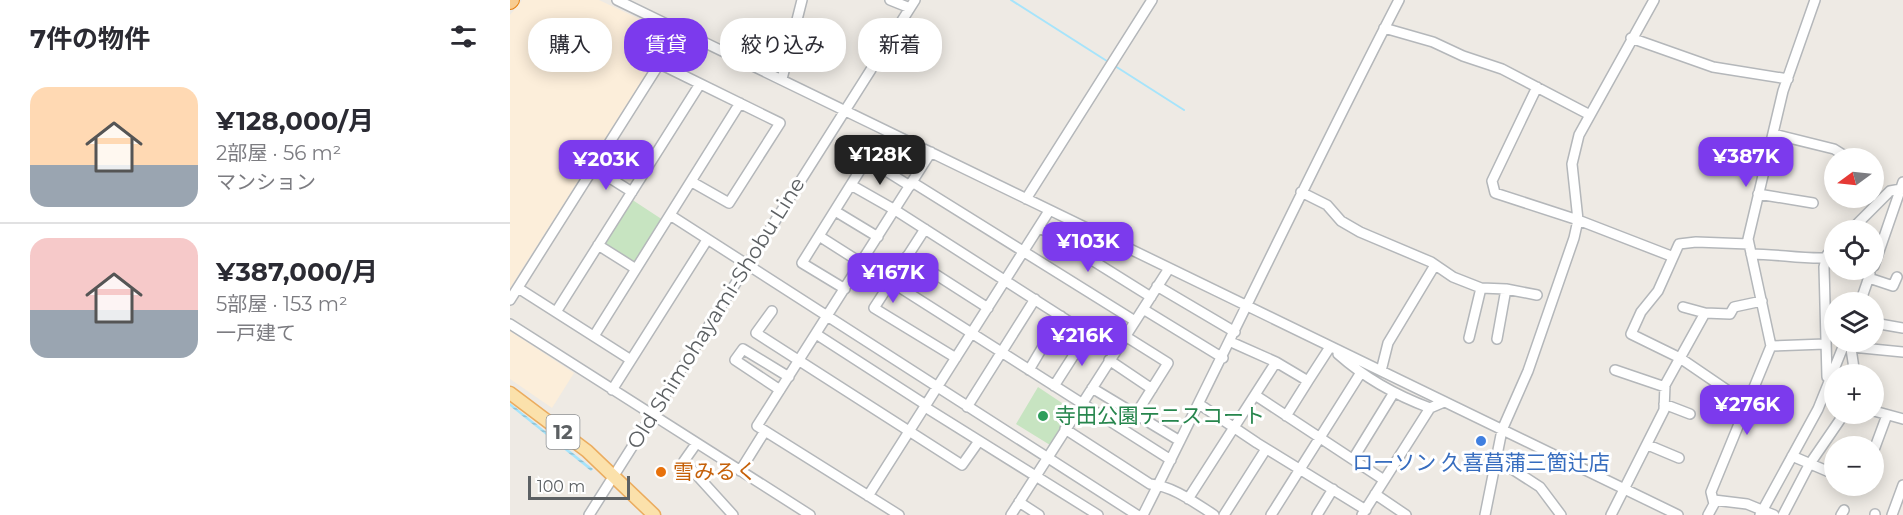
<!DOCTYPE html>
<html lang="ja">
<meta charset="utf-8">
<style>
body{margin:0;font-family:Montserrat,"Noto Sans JP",sans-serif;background:#f2f2f3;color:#2b2b33;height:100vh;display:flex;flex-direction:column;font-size:22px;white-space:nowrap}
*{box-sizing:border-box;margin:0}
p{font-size:20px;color:#7c7c81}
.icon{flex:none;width:33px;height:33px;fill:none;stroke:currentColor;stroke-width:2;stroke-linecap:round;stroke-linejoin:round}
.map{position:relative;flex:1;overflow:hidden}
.side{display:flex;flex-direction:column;background:#fff;width:510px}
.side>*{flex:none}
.hud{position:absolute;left:18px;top:18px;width:570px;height:54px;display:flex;gap:12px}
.needle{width:39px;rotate:255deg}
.controls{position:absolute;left:1314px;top:148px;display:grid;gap:12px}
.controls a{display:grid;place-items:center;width:60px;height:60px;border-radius:50%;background:#fff;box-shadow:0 3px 15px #0003;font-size:30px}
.scale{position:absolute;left:18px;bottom:15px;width:102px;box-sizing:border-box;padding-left:6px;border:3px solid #5c6063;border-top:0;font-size:16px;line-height:21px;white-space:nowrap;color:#5c6063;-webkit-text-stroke:4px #fff;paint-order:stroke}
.price{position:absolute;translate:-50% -51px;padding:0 14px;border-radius:12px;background:#7c3aed;color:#fff;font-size:20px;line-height:39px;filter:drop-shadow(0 2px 3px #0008)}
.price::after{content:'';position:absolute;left:50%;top:36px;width:18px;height:14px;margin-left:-9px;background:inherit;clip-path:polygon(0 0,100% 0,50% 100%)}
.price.selected{background:#222;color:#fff}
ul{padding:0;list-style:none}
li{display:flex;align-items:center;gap:18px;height:150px;padding:0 30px}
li+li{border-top:2px solid #e1e1e2}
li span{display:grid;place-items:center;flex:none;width:168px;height:120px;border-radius:18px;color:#555}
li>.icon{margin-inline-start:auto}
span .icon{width:72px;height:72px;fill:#fffc;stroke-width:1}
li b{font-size:26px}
h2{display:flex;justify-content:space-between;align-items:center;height:72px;padding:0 30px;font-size:26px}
.pill{padding:0 21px;border-radius:24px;background:#fff;box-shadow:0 3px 15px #0003;font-size:21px;line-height:54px}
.pill.selected{background:#7c3aed;color:#fff}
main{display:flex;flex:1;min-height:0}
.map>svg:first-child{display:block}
</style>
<main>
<section class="side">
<h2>7件の物件<svg class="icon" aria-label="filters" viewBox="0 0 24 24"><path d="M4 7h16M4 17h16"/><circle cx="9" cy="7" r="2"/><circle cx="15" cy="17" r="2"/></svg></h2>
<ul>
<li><span style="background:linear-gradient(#ffd9b3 65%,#9aa5b1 0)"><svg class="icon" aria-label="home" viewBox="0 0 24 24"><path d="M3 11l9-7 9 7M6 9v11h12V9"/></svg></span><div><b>¥128,000/月</b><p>2部屋 · 56 m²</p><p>マンション</p></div></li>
<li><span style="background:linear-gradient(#f6c9c9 60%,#9aa5b1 0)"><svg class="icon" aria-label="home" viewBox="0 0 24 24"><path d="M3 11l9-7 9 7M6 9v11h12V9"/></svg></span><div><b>¥387,000/月</b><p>5部屋 · 153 m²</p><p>一戸建て</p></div></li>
</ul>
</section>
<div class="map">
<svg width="1393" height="515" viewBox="0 0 1393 515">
<defs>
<pattern id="water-rules" width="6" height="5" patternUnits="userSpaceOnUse" patternTransform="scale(1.5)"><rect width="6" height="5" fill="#a6e4fb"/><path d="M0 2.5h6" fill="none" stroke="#8abccf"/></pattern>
</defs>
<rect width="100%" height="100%" fill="#eeeae4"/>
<path fill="#fceeda" d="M12,0H89L159,33V38L0,288V15Z
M0,331L64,373L42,408L0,379Z"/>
<path fill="#c7e4c1" d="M121,199L153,220L127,261L121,263L96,247L94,241Z
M528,387L561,409L540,445L506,424Z"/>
<path fill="url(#water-rules)" d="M0,403L83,469L81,471L0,406Z"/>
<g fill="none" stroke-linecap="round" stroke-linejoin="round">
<path stroke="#a6e4fb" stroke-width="2" d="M501,0L600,63
M605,66L674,110"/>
<defs>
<path id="minor" d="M107,0L1168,515
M380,0L400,8
M874,28L923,42L953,56L992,69L1080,115
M1121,38L1203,67L1278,79
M150,64L270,123L219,203L182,182
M272,79L292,0
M1027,87L982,181L985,193L1068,220L1161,256
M1263,134L1324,149L1340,159
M84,168L122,192
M402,182L625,321
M341,185L385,210L605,351
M791,192L817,205L831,221L850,232L921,262L943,277L971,288L996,289L1027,295
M1248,194L1303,203
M516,199L642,0
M325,211L368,237
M160,215L627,515
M529,227L641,297
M415,229L364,308L446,358
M1340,231L1380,191L1391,189
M309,236L661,460
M88,245L126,269
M1241,254C1267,254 1290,259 1316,258
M397,256L478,308
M1364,266L1393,182
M1359,278L1383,286L1387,277
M647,286L725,332
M8,288L121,360
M335,289L292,263L357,159L400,186
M0,300L170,31
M1350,303L1360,274
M1173,307L1195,313L1220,314L1224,307L1252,301
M633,309L713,358
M262,311L246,333L452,465L469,441
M46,312L190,84
M1364,323L1393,328
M0,324L300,515
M306,334L416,405
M84,336L230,103
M615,336L658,363L626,414
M959,338L971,288
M987,339L996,289
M1340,342L1345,375
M1261,346L1315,344
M1342,347L1393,352
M828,354C856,379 885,395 920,408
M599,360L642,389
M766,362L798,381L820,347
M519,370L551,316
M1105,370L1155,387
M871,371L878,343L925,265
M1321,380L1317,377L1314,267L1317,255L1324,247
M544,386L578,333
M582,388L670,441
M102,390L197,240
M270,390L225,360L233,349L279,377
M745,395L874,480
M1236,403L1170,358L1121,334L1131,312L1148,291L1169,244L1186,242L1239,244
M689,404L747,443L856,510
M1154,404L1180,414
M415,407L588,515
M457,407L525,299
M1364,411L1393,419
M776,416L798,381
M555,429L640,484C663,486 685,503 704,515
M186,444L174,461L223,515
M1138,445L1169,458
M1364,450L1377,415
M1282,456L1324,474
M843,459L883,394
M988,460L1030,487L1051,515
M230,471L255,431
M865,494L896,515
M358,496L539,211
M678,499L766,362L721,342
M1204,500L1237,504L1264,515
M509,502L529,515
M79,515L405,0
M389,515L247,426L421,152
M501,515L658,270
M633,515C719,344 801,170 889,0
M714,515L756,449
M761,515L850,374
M807,515L823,489
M852,515L920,408L934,402
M975,515L992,430L1018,371L1064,238L1068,220L1062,164L1069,135L1144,0
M1101,515L1154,410L1155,385L1195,313
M1198,515L1204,504L1201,492L1261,346L1238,239L1273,91L1305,0
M1250,515L1308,409L1335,342
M1273,515L1299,465L1334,414
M1331,515L1334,510
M1365,515V514
M1382,515L1393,485"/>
<path id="major" d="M0,393L77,451L144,515"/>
<path id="highway" d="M0,2L2,0"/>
</defs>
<use href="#minor" stroke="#b4b7ba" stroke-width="12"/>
<use href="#major" stroke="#ebac5f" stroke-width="15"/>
<use href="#highway" stroke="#e77d0a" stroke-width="16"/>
<use href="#minor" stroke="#fff" stroke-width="9"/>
<use href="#major" stroke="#fbe1ab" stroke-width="12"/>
<use href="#highway" stroke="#f8cc90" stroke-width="14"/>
</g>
<circle fill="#2e9e5b" stroke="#fff" stroke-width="2" cx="533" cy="416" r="6"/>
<circle fill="#3f7fe0" stroke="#fff" stroke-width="2" cx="971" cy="441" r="6"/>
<circle fill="#e8710a" stroke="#fff" stroke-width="2" cx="151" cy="472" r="6"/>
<g text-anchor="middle" stroke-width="6" stroke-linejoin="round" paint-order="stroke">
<rect fill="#fff" stroke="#8d9092" stroke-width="1.5" x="36.5" y="415" width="33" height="34" rx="4.5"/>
<g font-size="20" font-weight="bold" fill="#5c6063">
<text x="53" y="439">12</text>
</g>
<g font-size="21" fill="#5c6063" stroke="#fff">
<text transform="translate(206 313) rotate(-58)" y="7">Old Shimohayami-Shobu Line</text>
</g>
<g font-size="21" fill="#27864d" stroke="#fff" text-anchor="start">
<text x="545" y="423">寺田公園テニスコート</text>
</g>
<g font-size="21" fill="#366cbe" stroke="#fff">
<text x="971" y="470">ローソン 久喜菖蒲三箇辻店</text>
</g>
<g font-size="21" fill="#c56008" stroke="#fff" text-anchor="start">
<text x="163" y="479">雪みるく</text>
</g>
</g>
</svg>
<div class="controls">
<a><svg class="needle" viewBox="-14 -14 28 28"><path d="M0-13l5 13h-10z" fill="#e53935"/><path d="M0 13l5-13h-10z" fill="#7c7c81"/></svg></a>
<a><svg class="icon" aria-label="locate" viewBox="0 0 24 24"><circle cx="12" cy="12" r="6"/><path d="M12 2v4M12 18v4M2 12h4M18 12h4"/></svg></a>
<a><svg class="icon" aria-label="layers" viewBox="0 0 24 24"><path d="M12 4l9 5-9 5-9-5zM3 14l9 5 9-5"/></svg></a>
<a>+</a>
<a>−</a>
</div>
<div class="scale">100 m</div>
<b class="price selected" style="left:370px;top:186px">¥128K</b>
<b class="price" style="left:1236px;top:188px">¥387K</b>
<b class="price" style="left:96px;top:191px">¥203K</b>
<b class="price" style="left:578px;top:273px">¥103K</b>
<b class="price" style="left:383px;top:304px">¥167K</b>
<b class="price" style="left:572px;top:367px">¥216K</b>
<b class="price" style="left:1237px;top:436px">¥276K</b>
<div class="hud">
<a class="pill">購入</a>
<a class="pill selected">賃貸</a>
<a class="pill">絞り込み</a>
<a class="pill">新着</a>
</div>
</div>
</main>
